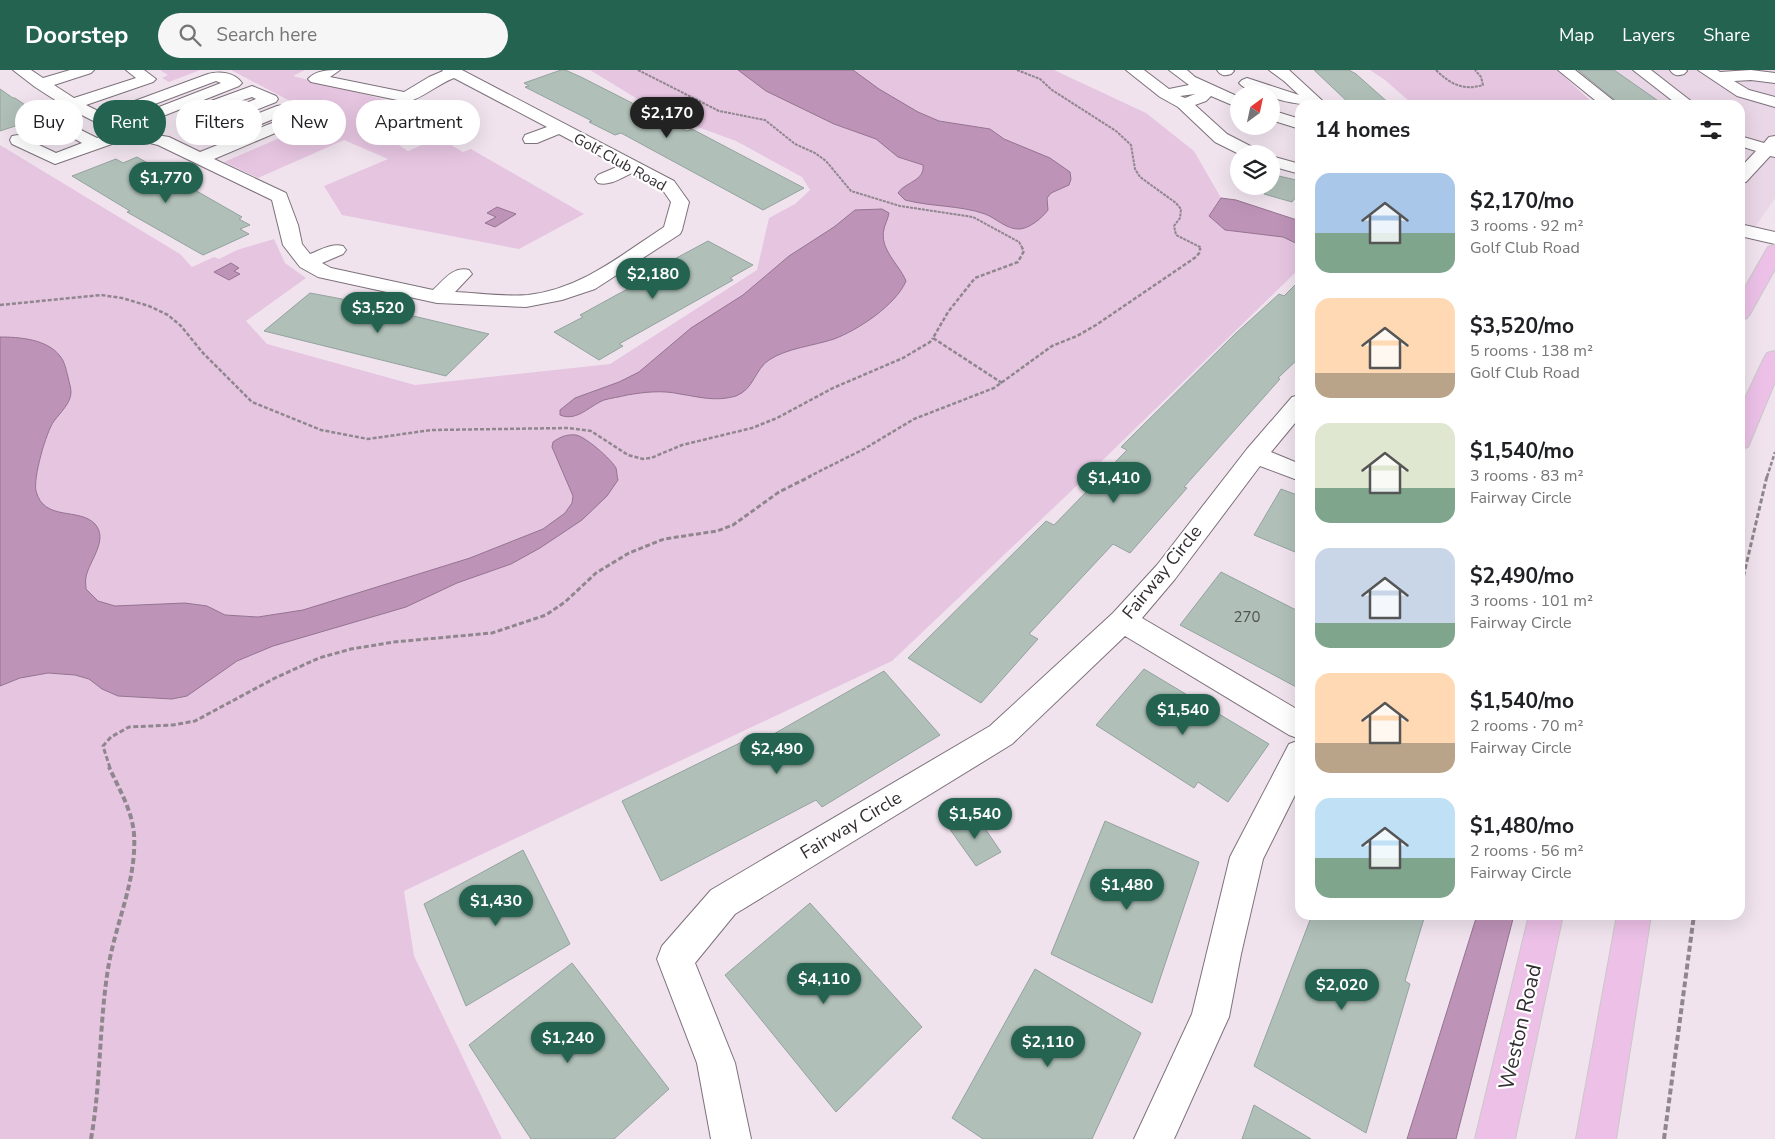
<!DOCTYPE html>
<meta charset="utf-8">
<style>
body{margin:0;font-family:"Nunito Sans",sans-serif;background:#f6f6f6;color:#202124;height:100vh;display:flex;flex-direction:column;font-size:19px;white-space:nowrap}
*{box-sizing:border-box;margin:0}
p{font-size:16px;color:#757577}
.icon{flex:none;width:28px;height:28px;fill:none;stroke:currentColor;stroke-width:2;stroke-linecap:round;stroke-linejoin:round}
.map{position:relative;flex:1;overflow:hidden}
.drawer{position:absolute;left:1295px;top:30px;width:450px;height:820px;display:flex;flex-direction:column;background:#fff;border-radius:15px;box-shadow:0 5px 20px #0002}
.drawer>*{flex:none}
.hud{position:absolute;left:15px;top:30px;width:475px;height:45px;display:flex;gap:10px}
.needle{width:32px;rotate:33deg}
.tools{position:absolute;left:1230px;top:15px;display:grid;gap:10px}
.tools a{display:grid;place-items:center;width:50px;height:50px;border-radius:50%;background:#fff;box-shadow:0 5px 20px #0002;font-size:25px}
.price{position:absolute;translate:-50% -42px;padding:0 11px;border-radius:18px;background:#246350;color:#fff;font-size:16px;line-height:32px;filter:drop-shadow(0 1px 2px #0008)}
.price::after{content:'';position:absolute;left:50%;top:30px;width:15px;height:11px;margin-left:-8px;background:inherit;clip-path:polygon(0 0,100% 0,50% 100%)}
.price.current{background:#222;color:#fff}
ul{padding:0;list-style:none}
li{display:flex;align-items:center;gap:15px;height:125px;padding:0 20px}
li span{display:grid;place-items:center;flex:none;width:140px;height:100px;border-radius:15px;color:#555}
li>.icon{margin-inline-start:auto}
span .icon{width:60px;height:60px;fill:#fffc;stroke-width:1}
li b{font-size:21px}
h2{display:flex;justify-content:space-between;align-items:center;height:60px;padding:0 20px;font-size:21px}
.tag{padding:0 18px;border-radius:22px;background:#fff;box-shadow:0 5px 20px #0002;font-size:18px;line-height:45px}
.tag.current{background:#246350;color:#fff}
header{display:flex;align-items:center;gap:30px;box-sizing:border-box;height:70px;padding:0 25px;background:#246350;color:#fff}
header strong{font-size:24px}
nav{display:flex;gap:28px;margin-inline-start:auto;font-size:18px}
.search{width:350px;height:45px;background:#f6f6f6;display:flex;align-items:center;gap:12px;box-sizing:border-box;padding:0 18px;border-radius:28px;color:#757577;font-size:19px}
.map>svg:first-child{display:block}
</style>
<header>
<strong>Doorstep</strong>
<div class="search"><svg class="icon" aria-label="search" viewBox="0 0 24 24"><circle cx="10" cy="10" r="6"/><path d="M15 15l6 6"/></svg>Search here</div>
<nav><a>Map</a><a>Layers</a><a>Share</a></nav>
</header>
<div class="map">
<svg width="1775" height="1069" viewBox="0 0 1775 1069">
<rect width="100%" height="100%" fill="#f0e3ee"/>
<path fill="#e9d6e6" d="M1562,0H1775V128L1755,157L1740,154V35H1606Z"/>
<path fill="#e6c5e1" d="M160,0H200L169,12L162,8L168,5Z
M231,0H305L293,6L417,38L393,50L372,58L408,81L439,68L463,82L471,79L584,144L519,179L342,145L324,116L388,89L344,70L258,108L224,92L324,49Z
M590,0H1054L1146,43L1194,81L1221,128L1214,141L1225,160L1283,167L1300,175V198L1067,425L892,591L404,821L414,886L502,1069H0V75L180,184L192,197L214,187L219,189L237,180L274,169L285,193L306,208L246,251L267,274L415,315L610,294L757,200L769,148L795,134L810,120L802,107L736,71L662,44Z
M1370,0H1557L1595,35H1428L1409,31L1385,10Z"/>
<path fill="#be93b8" stroke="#947490" d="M738,0H853L879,19L918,42L939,51L990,59L1004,69L1050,88L1070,102L1071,109L1069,115L1051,123L1047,128L1048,140C1042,148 1030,158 1020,159C1007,160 996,148 985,144C959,135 932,137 905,130L898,123C905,112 925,111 923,95L898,87L876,69L834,54L766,21Z
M1221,128L1236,130L1300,151V175L1283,167L1225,160L1209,146Z
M497,137L516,144L495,157L485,153L496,147L487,143Z
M882,139L889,143C888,149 885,154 884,159C879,179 899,194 906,211C896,235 858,260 834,269C813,276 787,278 769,290C755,299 754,319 736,326C715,332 700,327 680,324C662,320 645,322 627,325C620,327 611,328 604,330C589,336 577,352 560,345V340L575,328L619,312L639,302L691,258L743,225L789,186L834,157L855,140Z
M231,193L239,198L234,201L240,204L229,210L214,202Z
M0,267C19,267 47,269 60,286C65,292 66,300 68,307C69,312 71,318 71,322C71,333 60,343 54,351C46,362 33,408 36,421C44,452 79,437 95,454C109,470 89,491 86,507C85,511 86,515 86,519L98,531L115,536L185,533L207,536L225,545L258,547L303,540L470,488L543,459L565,443L572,433L573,426L552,377L553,372C560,367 567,364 576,365C586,367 611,389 616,398C617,402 617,407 618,410L607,426L582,450L540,478L511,494L457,513L406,537L273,576L237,591L187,626L172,629L118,626L102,619L89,609L75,605L48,603L20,608L0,616Z
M1477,845H1514L1456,1069H1407Z"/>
<path fill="#b0c0b9" stroke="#93a39d" d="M561,0H565L581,7L687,61L692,59L804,118L763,140L621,63L615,65L589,52L592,51L525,17L529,16L524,13Z
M1314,0H1349L1356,4L1391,35H1351Z
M1578,0H1614L1664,35H1621Z
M0,19L13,28H15L43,47L0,61Z
M137,87L242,147L239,149L250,155L240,159L249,164L203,185L127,142L130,141L72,106L116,89L123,93Z
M1279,106L1300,111V122L1292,132L1264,124Z
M708,171L753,195L730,208L733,210L619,274L623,276L599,290L554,262L583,247L580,245L673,194L669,192Z
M1300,210V287L1278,308L1280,309L1184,417L1187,418L1130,483L1113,474L1029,564L1038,569L981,633L908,588L1046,451L1054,455L1127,380L1121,377L1235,264L1279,224L1284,226Z
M310,223L342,229L489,264L446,306L264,261Z
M1281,419L1300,426V484L1254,465Z
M1221,502L1300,542V619L1180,555Z
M1144,599L1269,674L1228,732L1198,712L1194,718L1096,655Z
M884,601L940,665L822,737L816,730L661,811L622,731L754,666L758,673Z
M975,744L1001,782L976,796L949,758Z
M1105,751L1199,792L1152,933L1051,884Z
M523,780L570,874L466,936L424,834Z
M810,833L922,957L836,1042L725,905Z
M1312,845H1425L1405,911L1410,914L1366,1063L1254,996Z
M572,893L669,1019L614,1069H531L469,975Z
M1035,899L1141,963L1092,1069H983L952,1048Z
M1254,1035L1311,1069H1242Z"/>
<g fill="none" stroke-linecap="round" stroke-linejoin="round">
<defs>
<path id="minor" d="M13,0H31L43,8L70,0H94L91,3L54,15L74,28L136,8L126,0H144L156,9L153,12L86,35L102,43L208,4C219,1 234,2 242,13L239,16L158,48H146L144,45L146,42L221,13L216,11L115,49L145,63L169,67L200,82L287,47L283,45L218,72H206L204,68L206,64L277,36C287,33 302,39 308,47L306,50L214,89L286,123L298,155L302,174L310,184C321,180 331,173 343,176L346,180L343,184L322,193L331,198L433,220C444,210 453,196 469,200L472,204L455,222C478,223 504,227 528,225C581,219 621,185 664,157L671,132L662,119L632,103C621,108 610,116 598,113L595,109L598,105L619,96L559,64L537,73H525L523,69L525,65L547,57L454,8C438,14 423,28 407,32L311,12L308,9C316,0 328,0 340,0L330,7L404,22L429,7L443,1L442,0H462L674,111L689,132L682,160L680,164L595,219L562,230L526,237L437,233L318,207L300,197L283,175L272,130L158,75L129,68L55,94L12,74L10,70L12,66L18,65L56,83L82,73L53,57L51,54L53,51L59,49L97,68L115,62L66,37L35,17Z
M1126,0H1144L1169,19L1189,15L1169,0H1187L1195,7L1239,27V38L1211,26L1206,31L1195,35L1227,64L1258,80L1260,84H1239L1215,72L1178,37L1160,27ZM1195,24L1185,28L1180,26Z
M1217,0H1233L1234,1L1231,4C1225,6 1221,6 1217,0Z
M1269,0H1289L1327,35C1307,35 1290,34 1271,27V24C1261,24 1246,21 1239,13L1242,10L1247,8L1299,25L1284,11Z
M1558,0H1575L1619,35H1601Z
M1633,0H1651L1696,35H1678Z
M1670,0H1686L1687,1L1684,4C1678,6 1674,6 1670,0Z
M1698,0H1717L1720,2L1751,0L1775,3V13L1751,10L1734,11L1749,20L1775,27V37L1737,26Z
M252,16L276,26L278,29L276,32L200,62H188L186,59L188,56L256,29L252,27L217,39L211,37L209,34L211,31Z
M1271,40L1300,49V59L1271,50Z
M1740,66L1764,73L1769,67L1775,66V87L1770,86L1746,112L1740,113V98L1756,81L1740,76Z
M1271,86L1300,94V104L1271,96Z
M1740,154L1775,162V174L1740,166Z
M1300,325V347L1271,382L1300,394V411L1260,396L1175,509L1142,548L1300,641V669L1289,665L1125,566L1012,674L735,844L695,893L735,993L751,1069H711L697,993L657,889L662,876L711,820L990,656L1113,543L1157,495L1247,379L1292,327Z
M1300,670V715L1263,789L1241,884L1229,947L1223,960L1174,1069H1134L1192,944L1230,787L1289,674Z"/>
<path id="major" d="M1775,175V199L1750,244L1747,248L1740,250V226L1768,177Z
M1775,281V312L1748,377L1740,379V339L1764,288L1767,283Z
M1529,845H1563L1515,1069H1475Z
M1617,845H1651L1616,1069H1576Z"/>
</defs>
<use href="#minor" stroke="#7d727b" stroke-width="2"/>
<use href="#major" stroke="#cac8c9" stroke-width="2"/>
<path stroke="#90878e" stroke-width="2" stroke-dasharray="3 1" stroke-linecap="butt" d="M638,0L719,41L765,50L795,74L815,83L826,91L851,121L900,136L973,147L1019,172L1023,179
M1017,0L1040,9L1052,20L1116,61L1131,75L1135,99L1140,107L1176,133L1181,139L1180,148L1174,156L1176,165L1200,177V179
M1436,0C1450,14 1463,21 1483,15L1481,7L1475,0"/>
<path stroke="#90878e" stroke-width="2.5" stroke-dasharray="4 2" stroke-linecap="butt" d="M0,235L101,225L122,228L149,236L168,245L181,256L203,283L252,332L321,360L368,369L431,360L568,358L591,361L628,385L643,389L651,388L682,375L752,358L777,348L833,318L903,288L930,272L933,268
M1002,313L933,268L948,242L975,208L1018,192L1024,181L1022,178
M808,407L864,379L914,349L994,318L1052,276L1077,266L1096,255L1196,187L1200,182V178
M1767,407L1775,382"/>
<path stroke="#90878e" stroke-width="3" stroke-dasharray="5 2.5" stroke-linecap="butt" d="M1740,521L1767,406
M110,698L103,676L111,667L129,657L173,655L195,651L275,608L319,588L351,579L394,572L492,563L546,545L565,532L596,503L629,483L664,469L717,461L733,455L779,422L811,406"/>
<path stroke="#90878e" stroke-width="4" stroke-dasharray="6 3" stroke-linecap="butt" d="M91,1069C101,1013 99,955 108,899C115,854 137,811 134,764C132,740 119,719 109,697
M1664,1069L1694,845"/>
<use href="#minor" fill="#fff" fill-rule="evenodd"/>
<use href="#major" fill="#ecc0e7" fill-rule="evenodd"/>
</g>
<g text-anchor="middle" stroke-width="4.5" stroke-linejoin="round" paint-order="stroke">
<g font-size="15" fill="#322d31" stroke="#fff">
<text transform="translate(620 92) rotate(29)" y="5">Golf Club Road</text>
</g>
<g font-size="15" fill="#525253">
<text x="1247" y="552">270</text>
</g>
<g font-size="18" fill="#322d31" stroke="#fff">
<text transform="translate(1162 502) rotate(-51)" y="6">Fairway Circle</text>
<text transform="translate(851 755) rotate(-31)" y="6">Fairway Circle</text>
</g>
<g font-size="21" fill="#322d31" stroke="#fff">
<text transform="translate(1520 957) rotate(-77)" y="7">Weston Road</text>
</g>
</g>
</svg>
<div class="tools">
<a><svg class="needle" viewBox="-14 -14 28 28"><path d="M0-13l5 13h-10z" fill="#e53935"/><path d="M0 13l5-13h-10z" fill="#757577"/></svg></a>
<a><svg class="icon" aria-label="layers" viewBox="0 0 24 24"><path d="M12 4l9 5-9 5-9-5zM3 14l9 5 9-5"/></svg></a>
</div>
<b class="price current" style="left:667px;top:69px">$2,170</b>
<b class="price" style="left:166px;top:134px">$1,770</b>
<b class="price" style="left:653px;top:230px">$2,180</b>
<b class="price" style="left:378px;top:264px">$3,520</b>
<b class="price" style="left:1114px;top:434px">$1,410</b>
<b class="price" style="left:1183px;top:666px">$1,540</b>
<b class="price" style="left:777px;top:705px">$2,490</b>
<b class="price" style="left:975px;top:770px">$1,540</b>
<b class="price" style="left:1127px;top:841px">$1,480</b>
<b class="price" style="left:496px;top:857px">$1,430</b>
<b class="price" style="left:824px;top:935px">$4,110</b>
<b class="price" style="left:1342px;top:941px">$2,020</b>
<b class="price" style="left:568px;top:994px">$1,240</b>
<b class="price" style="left:1048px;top:998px">$2,110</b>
<div class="hud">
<a class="tag">Buy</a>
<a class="tag current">Rent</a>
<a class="tag">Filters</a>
<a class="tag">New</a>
<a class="tag">Apartment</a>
</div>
<section class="drawer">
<h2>14 homes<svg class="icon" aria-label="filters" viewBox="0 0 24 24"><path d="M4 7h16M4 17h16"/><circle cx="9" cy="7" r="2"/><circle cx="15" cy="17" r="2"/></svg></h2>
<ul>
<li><span style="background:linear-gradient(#a9c7e8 60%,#7fa58c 0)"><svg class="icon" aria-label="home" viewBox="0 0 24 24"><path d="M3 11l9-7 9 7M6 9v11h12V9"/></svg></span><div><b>$2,170/mo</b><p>3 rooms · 92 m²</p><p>Golf Club Road</p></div></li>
<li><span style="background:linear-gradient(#ffd9b3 75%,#b9a48a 0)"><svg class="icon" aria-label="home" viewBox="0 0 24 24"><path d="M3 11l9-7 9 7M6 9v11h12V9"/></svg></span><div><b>$3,520/mo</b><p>5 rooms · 138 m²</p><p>Golf Club Road</p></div></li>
<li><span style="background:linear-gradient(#dfe7d0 65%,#7fa58c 0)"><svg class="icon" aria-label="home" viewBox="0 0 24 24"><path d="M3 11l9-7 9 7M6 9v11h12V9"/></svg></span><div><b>$1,540/mo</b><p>3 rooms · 83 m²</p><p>Fairway Circle</p></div></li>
<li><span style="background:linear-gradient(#c9d6e8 75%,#7fa58c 0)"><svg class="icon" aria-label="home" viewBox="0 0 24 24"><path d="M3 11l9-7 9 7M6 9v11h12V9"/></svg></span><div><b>$2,490/mo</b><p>3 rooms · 101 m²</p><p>Fairway Circle</p></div></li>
<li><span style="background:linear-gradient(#ffd9b3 70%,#b9a48a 0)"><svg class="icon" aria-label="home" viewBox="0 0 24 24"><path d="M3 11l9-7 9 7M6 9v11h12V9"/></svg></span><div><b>$1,540/mo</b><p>2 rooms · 70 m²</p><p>Fairway Circle</p></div></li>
<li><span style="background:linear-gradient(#bfe0f5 60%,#7fa58c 0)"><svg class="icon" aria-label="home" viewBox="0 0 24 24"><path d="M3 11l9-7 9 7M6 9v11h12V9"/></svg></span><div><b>$1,480/mo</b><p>2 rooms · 56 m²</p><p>Fairway Circle</p></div></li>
</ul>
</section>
</div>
